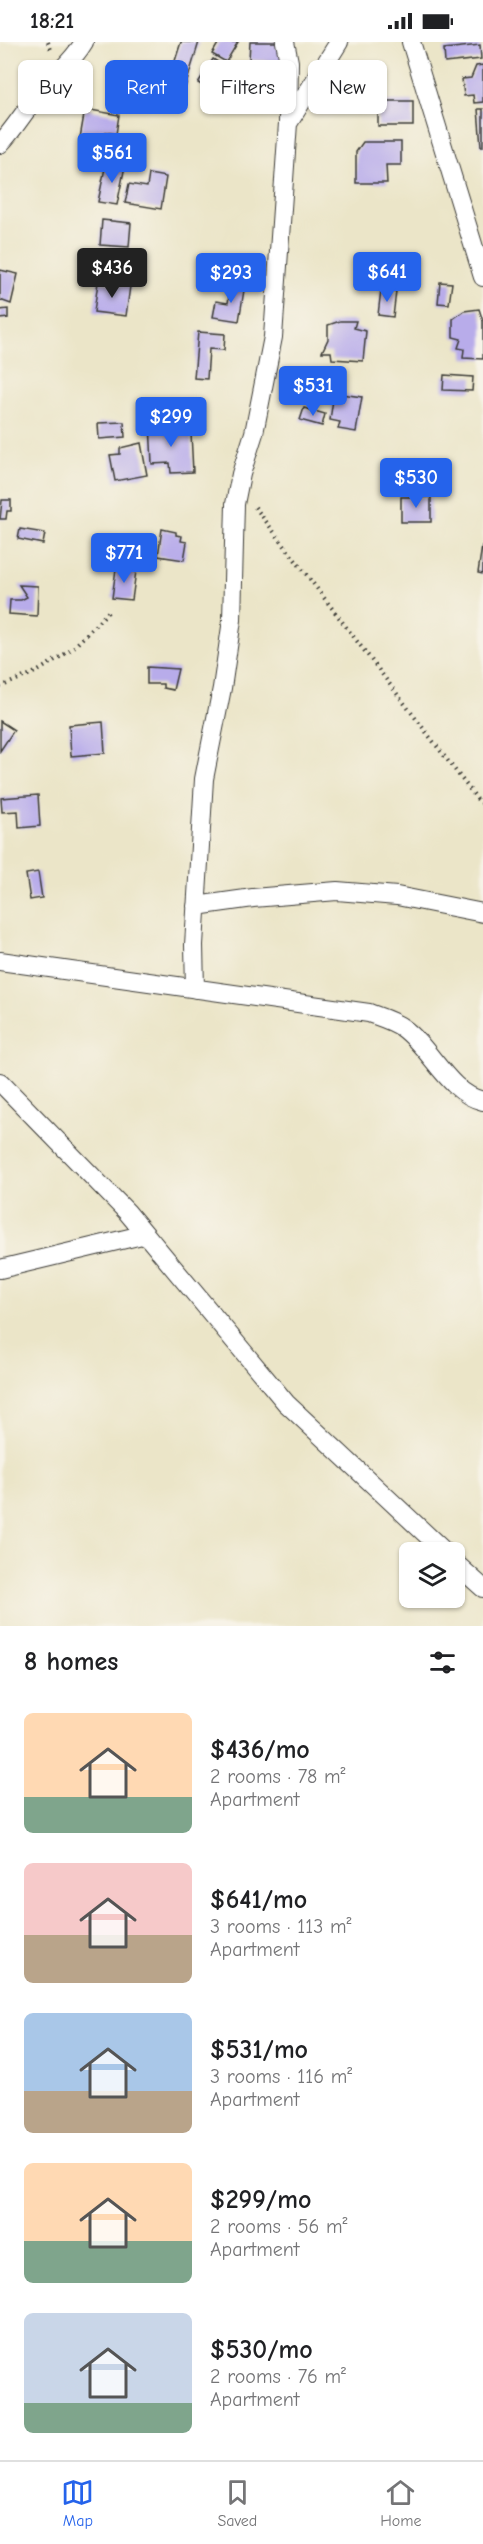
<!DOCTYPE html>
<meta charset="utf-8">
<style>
body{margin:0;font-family:"Comic Neue",sans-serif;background:#f6f6f6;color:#202124;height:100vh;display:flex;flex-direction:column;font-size:22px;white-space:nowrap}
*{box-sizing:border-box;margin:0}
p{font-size:20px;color:#757577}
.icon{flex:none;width:33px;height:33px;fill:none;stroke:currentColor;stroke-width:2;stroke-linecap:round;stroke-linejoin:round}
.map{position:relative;height:1584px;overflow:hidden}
.panel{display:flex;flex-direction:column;background:#fff;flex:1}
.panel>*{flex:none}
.top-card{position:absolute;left:18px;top:18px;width:447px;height:54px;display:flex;gap:12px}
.buttons{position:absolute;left:399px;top:1500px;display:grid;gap:12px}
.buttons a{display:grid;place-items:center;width:66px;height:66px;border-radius:9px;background:#fff;box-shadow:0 2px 4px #0004;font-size:30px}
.price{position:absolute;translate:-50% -51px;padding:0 14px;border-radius:6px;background:#2563eb;color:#fff;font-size:20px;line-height:39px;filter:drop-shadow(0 2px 3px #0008)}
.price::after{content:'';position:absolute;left:50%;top:36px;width:18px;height:14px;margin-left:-9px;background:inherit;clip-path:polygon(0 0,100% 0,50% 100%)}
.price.current{background:#222;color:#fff}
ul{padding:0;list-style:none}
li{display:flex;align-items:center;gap:18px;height:150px;padding:0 24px}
li span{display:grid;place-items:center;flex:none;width:168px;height:120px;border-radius:9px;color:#555}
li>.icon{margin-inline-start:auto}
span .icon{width:72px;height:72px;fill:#fffc;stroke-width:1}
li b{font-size:26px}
h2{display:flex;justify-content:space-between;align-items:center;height:72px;padding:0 24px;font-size:26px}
.pill{padding:0 21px;border-radius:9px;background:#fff;box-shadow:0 2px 4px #0004;font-size:21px;line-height:54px}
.pill.current{background:#2563eb;color:#fff}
.status{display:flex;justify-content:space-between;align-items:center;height:42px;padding:0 30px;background:#fff;direction:ltr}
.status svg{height:16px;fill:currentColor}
.menu{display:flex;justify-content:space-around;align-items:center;height:84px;border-top:2px solid #e0e0e0;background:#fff;font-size:16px;color:#757577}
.menu a{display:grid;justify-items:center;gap:3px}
.menu .current{color:#2563eb}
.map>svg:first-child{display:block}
</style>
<div class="status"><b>18:21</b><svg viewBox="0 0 49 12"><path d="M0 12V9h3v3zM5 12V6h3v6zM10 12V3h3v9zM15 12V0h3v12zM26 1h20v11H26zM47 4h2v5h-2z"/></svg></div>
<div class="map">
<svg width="483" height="1584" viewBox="0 0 483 1584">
<rect width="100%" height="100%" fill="#f7f3e8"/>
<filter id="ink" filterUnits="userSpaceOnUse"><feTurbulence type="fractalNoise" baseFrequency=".0167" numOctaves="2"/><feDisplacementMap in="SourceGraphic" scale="12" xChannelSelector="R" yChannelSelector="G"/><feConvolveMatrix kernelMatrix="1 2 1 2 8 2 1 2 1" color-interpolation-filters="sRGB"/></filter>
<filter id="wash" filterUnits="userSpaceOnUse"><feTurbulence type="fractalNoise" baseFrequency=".008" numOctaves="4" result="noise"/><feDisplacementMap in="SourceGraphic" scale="24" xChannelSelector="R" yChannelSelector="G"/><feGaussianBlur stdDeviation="1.35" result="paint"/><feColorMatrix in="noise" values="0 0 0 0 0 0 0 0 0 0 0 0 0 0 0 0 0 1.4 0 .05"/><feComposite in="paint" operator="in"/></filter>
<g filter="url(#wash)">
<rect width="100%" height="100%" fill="#ebe5c8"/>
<g id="blocks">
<path fill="#b8acea" d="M181,0H199L184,49L167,44Z
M219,0H238L226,20L212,12Z
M250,0H290L289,20L249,18Z
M480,3L481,17L445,21L444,7Z
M213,17L224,24L210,48L198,41Z
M483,23V60L474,61L473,53L464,54L462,37L471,36L476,24Z
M378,59H413V84H378Z
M85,67L119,73L116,92L106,90L104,100L80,96Z
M478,67H483V105H481Z
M363,100H401V123H386L387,141H356V110Z
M106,121L125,124L117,163L98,160Z
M149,132L166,135L161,167L125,161L129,142L147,145Z
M102,178L131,181L129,205L100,203Z
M0,228L18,232L11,262L0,258Z
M98,240L130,244L126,274L94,270Z
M231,240L245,242L239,279L213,275L216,259L228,261Z
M440,240L452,241L449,262L438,261Z
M381,248L396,249L393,275L378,273Z
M8,267V276L0,277V268Z
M479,267L483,279V317L463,316L464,307L458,306L461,297L453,295V277L464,269Z
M340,279H356L354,286L366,289L363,319L332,317L331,310H322L328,297V283Z
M198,290L225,292L224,308L209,307L207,337L194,336Z
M444,333L473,335L472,349L443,348Z
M334,351L362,355L356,390L338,387L340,380L330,378Z
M304,366L325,372L322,384L300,378Z
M124,380L125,395L99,397L98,381Z
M175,380V392L191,391L193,430L171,431L170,421L152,422L150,381Z
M141,401L147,433L115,439L110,413L120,412V406Z
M401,455H431V480H401Z
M2,458H11V469H7L6,477H0Z
M20,487L45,491L43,502L18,497Z
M162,487L176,490V493L182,494L181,499L187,500L184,518L158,514Z
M482,504H483V532L478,531Z
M116,527L136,529L132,558L112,556Z
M19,543L38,544L37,574L9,572L10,558H21L27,555Z
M147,625L178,627L173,648L163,646V642H147Z
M0,679L14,688L0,709Z
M103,680L105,711L71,714L69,683Z
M38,753L40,784L19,786L18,769L2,770L1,756Z
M38,830L42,856L30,858L26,832Z"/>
</g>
</g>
<g filter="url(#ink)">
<use href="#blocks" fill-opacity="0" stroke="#3b3a36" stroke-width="1.5"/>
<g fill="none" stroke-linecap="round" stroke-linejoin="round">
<defs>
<path id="minor" d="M411,0L483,235
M289,80L339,0
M0,102C17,84 28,63 44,46C58,30 73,19 84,0
M196,864L253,856L337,849L397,854L483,871
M0,919L369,971C380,975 394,979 403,986C431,1006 448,1051 483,1059
M195,947L194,903L204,737L222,646L232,578L235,462L241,432L254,391L273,295L288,81L289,20L285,0
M0,1040L127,1170L286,1361L445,1510
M0,1227L142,1193L148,1196
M454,1520L483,1546"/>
</defs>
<use href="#minor" stroke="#3b3a36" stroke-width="20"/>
<path stroke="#3b3a36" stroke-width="4" stroke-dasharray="1.5 4.5" stroke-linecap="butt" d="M48,0L52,10
M255,465L477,757L483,762
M0,645L38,629L71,608L109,569"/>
<use href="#minor" stroke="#fff" stroke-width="18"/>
</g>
</g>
</svg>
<div class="buttons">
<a><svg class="icon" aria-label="layers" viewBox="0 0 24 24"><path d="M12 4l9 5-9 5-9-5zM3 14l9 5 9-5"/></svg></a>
</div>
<b class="price" style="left:112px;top:142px">$561</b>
<b class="price current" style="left:112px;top:257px">$436</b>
<b class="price" style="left:387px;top:261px">$641</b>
<b class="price" style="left:231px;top:262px">$293</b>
<b class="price" style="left:313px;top:375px">$531</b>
<b class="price" style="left:171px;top:406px">$299</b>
<b class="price" style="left:416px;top:467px">$530</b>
<b class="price" style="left:124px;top:542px">$771</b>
<div class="top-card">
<a class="pill">Buy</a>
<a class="pill current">Rent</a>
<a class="pill">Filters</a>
<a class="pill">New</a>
</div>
</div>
<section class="panel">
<h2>8 homes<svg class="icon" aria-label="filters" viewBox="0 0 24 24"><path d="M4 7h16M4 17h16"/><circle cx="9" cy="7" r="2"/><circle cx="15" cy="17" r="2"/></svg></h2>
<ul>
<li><span style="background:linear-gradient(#ffd9b3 70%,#7fa58c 0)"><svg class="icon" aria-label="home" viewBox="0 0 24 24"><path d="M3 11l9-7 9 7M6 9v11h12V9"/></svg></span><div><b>$436/mo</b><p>2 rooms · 78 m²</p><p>Apartment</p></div></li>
<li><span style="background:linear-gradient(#f6c9c9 60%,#b9a48a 0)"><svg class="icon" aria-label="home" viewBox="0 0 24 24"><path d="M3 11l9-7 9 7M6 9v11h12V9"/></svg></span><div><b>$641/mo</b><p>3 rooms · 113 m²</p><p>Apartment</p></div></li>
<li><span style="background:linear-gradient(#a9c7e8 65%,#b9a48a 0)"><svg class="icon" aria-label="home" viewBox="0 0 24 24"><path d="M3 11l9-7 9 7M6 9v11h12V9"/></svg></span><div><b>$531/mo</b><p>3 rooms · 116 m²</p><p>Apartment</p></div></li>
<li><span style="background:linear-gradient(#ffd9b3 65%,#7fa58c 0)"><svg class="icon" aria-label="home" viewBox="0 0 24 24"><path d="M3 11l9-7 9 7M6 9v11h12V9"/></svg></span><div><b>$299/mo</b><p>2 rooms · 56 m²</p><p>Apartment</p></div></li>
<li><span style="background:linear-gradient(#c9d6e8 75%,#7fa58c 0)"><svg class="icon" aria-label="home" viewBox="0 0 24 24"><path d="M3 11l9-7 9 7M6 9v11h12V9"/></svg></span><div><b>$530/mo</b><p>2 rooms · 76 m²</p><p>Apartment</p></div></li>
</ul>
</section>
<nav class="menu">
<a class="current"><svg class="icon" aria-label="map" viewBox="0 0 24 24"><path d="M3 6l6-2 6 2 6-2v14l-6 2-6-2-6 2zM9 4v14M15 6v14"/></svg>Map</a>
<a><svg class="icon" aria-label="saved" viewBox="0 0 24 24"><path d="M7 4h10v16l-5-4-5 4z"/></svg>Saved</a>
<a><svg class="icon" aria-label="home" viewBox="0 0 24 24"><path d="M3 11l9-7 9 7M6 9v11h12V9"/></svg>Home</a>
</nav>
